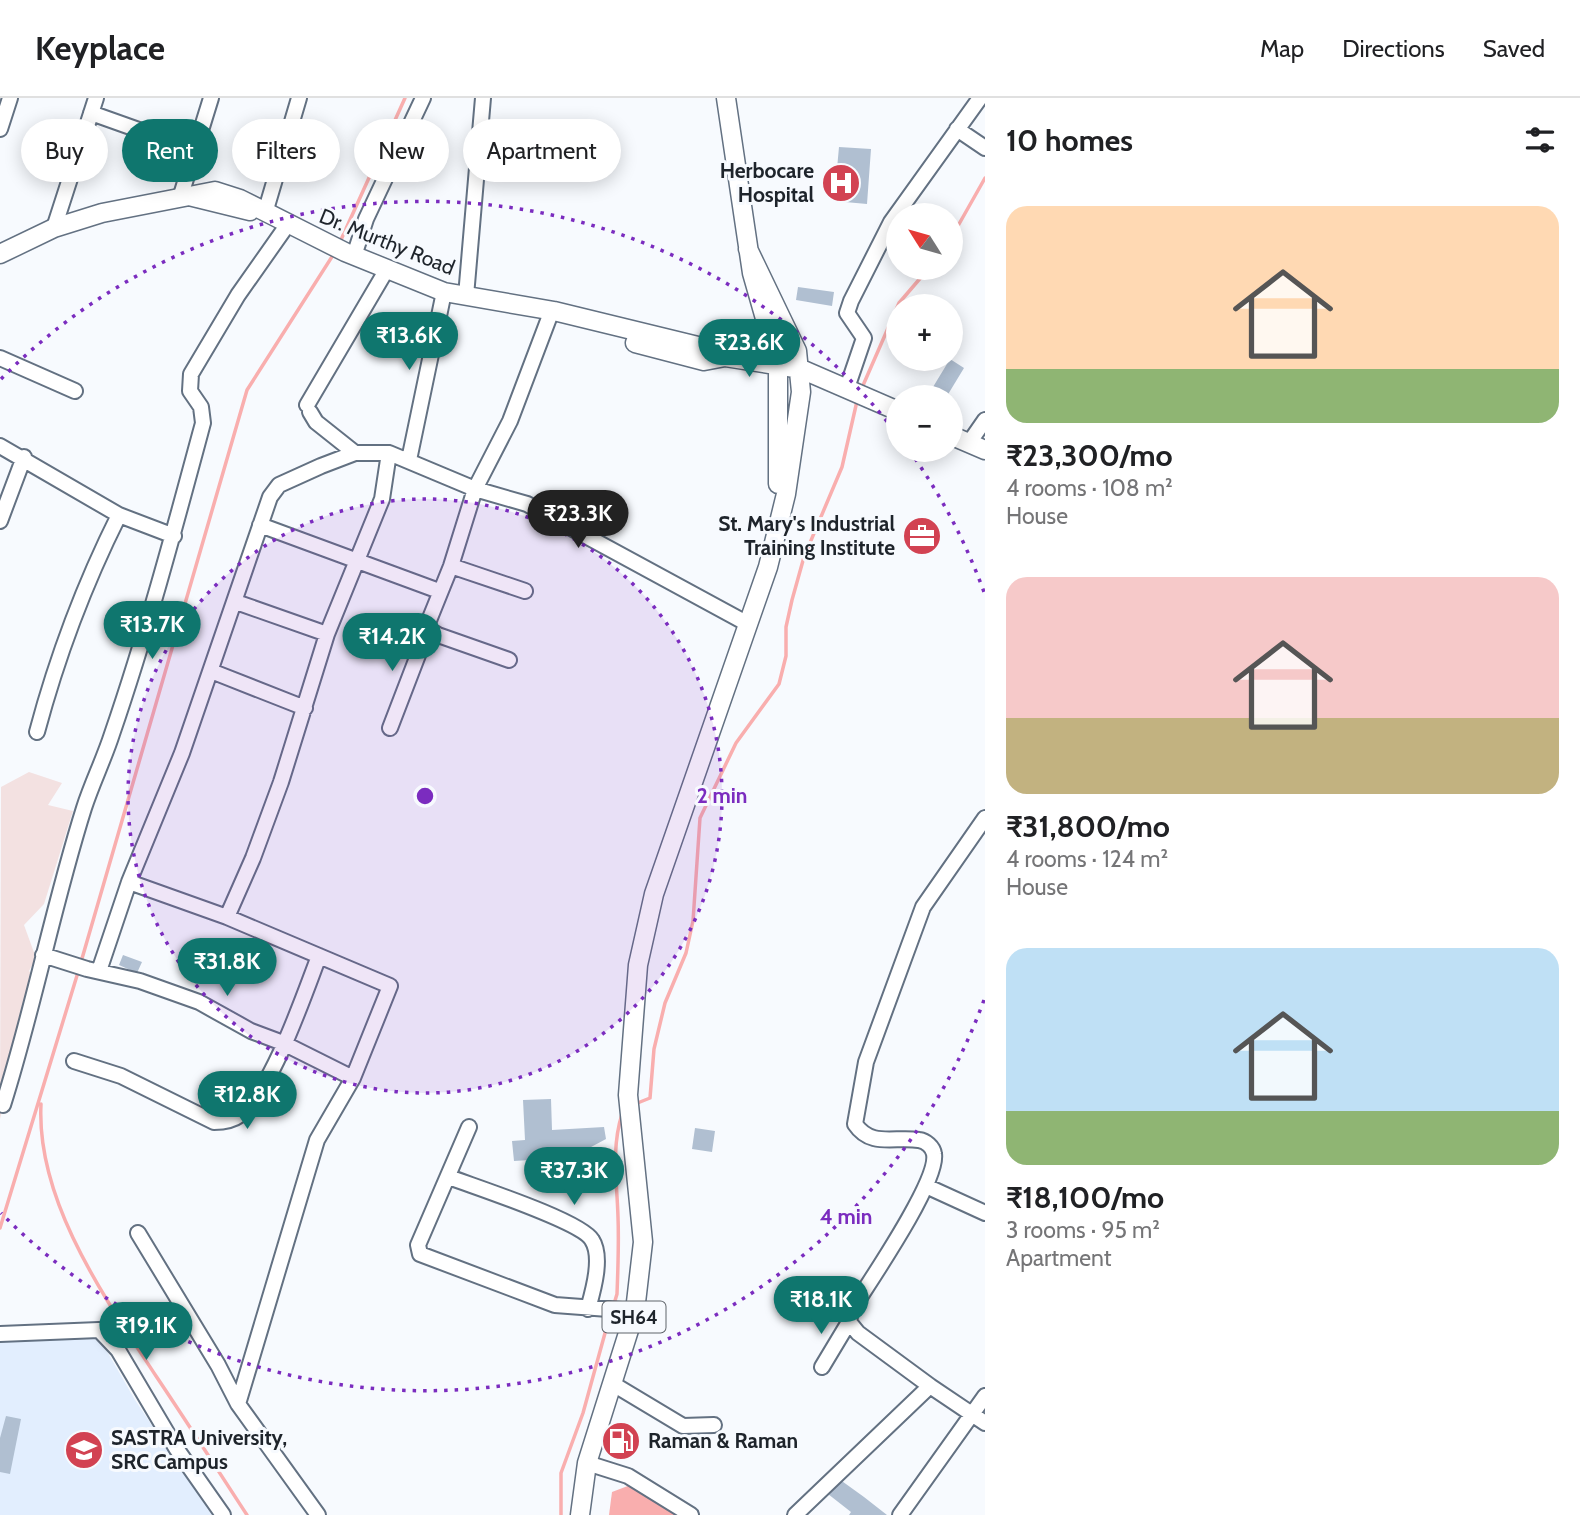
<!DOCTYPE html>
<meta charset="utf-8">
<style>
body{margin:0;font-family:Cabin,sans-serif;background:#f2f2f2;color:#202124;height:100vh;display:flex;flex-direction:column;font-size:26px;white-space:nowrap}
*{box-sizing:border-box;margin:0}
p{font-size:23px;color:#757577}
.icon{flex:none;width:38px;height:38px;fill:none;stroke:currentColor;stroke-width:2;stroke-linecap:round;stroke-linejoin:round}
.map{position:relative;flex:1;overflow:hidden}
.sheet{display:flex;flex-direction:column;background:#fff;width:595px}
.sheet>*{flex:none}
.top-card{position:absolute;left:21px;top:21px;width:665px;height:63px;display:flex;gap:14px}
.needle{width:46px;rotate:307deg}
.fabs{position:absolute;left:886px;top:105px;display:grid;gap:14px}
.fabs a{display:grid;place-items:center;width:77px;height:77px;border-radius:50%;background:#fff;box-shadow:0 4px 18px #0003;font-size:35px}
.price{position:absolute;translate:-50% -60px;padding:0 16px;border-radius:24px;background:#0f766e;color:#fff;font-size:23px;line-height:46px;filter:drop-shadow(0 2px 4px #0008)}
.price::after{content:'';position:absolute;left:50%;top:42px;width:21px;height:16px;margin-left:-10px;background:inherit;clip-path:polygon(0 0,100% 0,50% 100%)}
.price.selected{background:#222;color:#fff}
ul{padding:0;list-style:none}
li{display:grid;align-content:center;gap:14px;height:371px;padding:0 21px}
li span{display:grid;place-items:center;height:217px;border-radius:21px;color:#555}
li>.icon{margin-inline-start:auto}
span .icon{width:126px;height:126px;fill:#fffc;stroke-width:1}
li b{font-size:30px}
h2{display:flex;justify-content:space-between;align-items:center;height:84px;padding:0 21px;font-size:30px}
.chip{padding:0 24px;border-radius:32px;background:#fff;box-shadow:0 4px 18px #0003;font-size:24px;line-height:63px}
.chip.selected{background:#0f766e;color:#fff}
header{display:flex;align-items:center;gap:42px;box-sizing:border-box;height:98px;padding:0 35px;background:#fff;border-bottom:2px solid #e0e0e0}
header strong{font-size:33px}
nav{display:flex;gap:38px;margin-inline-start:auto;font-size:24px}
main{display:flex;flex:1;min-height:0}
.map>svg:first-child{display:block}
</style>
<header>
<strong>Keyplace</strong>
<nav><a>Map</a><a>Directions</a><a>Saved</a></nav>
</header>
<main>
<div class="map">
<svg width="985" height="1417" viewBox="0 0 985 1417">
<rect width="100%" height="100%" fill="#f7fafe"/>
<path fill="#e2eefe" d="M97,1236L135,1302L212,1417H0V1244Z"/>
<path fill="#f3e1e1" d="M29,674L62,685L48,707L73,713L44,806L24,827L36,860L29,873L35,880L0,1021L1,689Z"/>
<path fill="#f9aeae" d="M633,1386L689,1417H609L612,1394Z"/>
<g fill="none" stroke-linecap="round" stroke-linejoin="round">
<path stroke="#f9aeae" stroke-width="3.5" d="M950,142L985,80
M340,144L405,0
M861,292L899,205L929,170
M81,864L247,292L335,154
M41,1006C36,1103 105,1200 156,1278C187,1324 217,1371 247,1417
M635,1006L650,1000L654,951L665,905L686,855L693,823L700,720L736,645L779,586L786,558V529L792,502L804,459L842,369L857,303
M0,1130L79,871
M614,1206L617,1196C618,1171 619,1145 618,1119C617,1083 611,1051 622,1016
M561,1417V1375L583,1315L610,1217"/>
</g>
<path fill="#b0bfd1" d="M839,49L871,51L867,106L834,103Z
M798,189L834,194L832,208L796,202Z
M950,261L964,270L947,298L933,289Z
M123,857L142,864L137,875L119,867Z
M551,1001L552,1032L604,1029L606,1041L578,1056V1059L514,1063L512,1043L525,1042L523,1002Z
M695,1030L715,1033L712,1054L692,1051Z
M6,1318L21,1321L10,1376L0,1374V1340Z
M839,1381L864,1399L887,1417H849L851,1414L828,1396Z"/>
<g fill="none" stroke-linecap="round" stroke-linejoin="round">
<defs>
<path id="minor" d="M91,15L195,52
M0,31L10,0
M957,31L985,50
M181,97L211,0
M265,115L299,0
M54,130L96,0
M354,158L366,121L423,0
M466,198L483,0
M0,260L75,293
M847,290L864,240L847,215L851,203L891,124L980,0
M307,307L387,171
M310,314L316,324L355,355
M969,345L985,322
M0,348L119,417L174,438
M409,362L444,194
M0,423L24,359
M260,427L439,493
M451,468L525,493
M236,504L327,536
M509,562L438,537L428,531V525L451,468L475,391L510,323L549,220
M211,573L305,610
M390,630L428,531
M37,634C57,559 84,487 119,417
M129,784L227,819L390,888L353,980L317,1042L238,1306
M227,819L253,760L281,684L327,536L382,401L389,355
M43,857L87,871L140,883L199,904L251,933L283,945L353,980
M99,873L129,784L182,655L270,399L279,387L321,368L355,355H389L475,391L527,406L748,526
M74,963L121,978L214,1024C223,1024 232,1023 240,1017C272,992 304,897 319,858
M3,1007C34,909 53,808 84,710C92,685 104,661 112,636C147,534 175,429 203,325L201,309L190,293L191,276L238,197L288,126
M469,1029L418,1147L420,1156L555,1207L635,1213
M449,1079C475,1089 581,1123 592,1142C603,1159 593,1193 588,1211
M926,1088L985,1115
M138,1135L218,1267L238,1306L318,1417
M0,1236L99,1232L118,1252L176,1350L223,1417
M822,1269L849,1224
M613,1286L683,1328L714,1327
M930,1288L985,1325
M587,1365L628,1378L691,1417
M795,1417L930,1288L858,1235L849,1224L851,1213C868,1186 939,1083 934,1056C933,1049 926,1043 919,1042C895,1038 871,1050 855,1026L866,964L923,809L985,720
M900,1417L985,1298"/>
<path id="major" d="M726,0L752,175L778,266V386
M189,98L250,113
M0,156L54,130L102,115L215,93L240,101L345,154L444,194L554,213L710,251L725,259
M635,245L704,263L725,259L801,271L898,313
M950,337L985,352
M580,1417L587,1365L635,1213L643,1144L628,997L638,867L654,796L768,469L786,396L801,294L797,253L748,151"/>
</defs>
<use href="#minor" stroke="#637182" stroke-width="18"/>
<use href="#major" stroke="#637182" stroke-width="21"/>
<use href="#minor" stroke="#fff" stroke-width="14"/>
<use href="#major" stroke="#fff" stroke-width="18"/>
</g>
<circle cx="425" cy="698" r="297" fill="#7b2cbf" fill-opacity=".12"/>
<g fill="none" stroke="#7b2cbf" stroke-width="3.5" stroke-dasharray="3.5 7">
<circle cx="425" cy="698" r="297"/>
<path d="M984 902A595 595 0 0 1 1 1115M1 281A595 595 0 0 1 897 336M909 352A595 595 0 0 1 984 494"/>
</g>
<defs>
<symbol id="hospital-disc" viewBox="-11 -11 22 22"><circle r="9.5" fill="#d24252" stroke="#f7fafe"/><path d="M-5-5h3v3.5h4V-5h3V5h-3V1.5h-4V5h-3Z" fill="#fff"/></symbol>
<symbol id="office-disc" viewBox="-11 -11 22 22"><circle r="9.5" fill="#d24252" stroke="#f7fafe"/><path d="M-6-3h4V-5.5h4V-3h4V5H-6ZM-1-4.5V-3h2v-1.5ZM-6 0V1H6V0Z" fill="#fff"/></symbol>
<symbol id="fuel-disc" viewBox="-11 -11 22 22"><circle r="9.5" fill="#d24252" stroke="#f7fafe"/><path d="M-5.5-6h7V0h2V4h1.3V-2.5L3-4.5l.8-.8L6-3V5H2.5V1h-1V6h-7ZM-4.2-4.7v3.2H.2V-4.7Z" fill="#fff"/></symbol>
<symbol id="university-disc" viewBox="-11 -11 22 22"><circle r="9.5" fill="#d24252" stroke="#f7fafe"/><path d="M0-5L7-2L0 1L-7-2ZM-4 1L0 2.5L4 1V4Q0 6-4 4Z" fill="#fff"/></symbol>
</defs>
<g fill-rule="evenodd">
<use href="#hospital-disc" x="819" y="63" width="44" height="44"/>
<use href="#office-disc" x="900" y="416" width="44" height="44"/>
<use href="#fuel-disc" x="599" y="1321" width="44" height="44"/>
<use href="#university-disc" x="62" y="1330" width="44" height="44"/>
</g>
<g text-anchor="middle" stroke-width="6" stroke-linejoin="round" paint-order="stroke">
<rect fill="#f7fafe" stroke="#5f646a" stroke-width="2" x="602.5" y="1203.5" width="63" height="31" rx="5"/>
<g font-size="19" font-weight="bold" fill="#1e242b">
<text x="634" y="1226">SH64</text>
</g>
<g font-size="21" font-weight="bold" fill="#1e242b" stroke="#f7fafe" text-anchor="end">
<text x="814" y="80">Herbocare<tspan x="814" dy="24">Hospital</tspan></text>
<text x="895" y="433">St. Mary's Industrial<tspan x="895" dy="24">Training Institute</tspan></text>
<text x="111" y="1347" text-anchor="start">SASTRA University,<tspan x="111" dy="24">SRC Campus</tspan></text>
<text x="648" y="1350" text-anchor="start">Raman &amp; Raman</text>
</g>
<g font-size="21" fill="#1e242b" stroke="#f7fafe">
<text transform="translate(387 144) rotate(22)" y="7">Dr. Murthy Road</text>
</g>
</g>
<circle cx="425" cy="698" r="10" fill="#7b2cbf" stroke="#f7fafe" stroke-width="3.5"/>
<g font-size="21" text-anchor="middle" font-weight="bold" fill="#7b2cbf" stroke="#f7fafe" stroke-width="6" stroke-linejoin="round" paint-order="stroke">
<text x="722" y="705">2 min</text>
<text x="846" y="1126">4 min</text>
</g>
</svg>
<div class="fabs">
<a><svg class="needle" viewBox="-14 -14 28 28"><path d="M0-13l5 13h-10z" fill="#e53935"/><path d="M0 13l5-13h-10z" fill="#757577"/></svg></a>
<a>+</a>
<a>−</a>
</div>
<b class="price" style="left:409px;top:274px">₹13.6K</b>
<b class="price" style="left:749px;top:281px">₹23.6K</b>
<b class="price selected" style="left:578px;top:452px">₹23.3K</b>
<b class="price" style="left:152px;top:563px">₹13.7K</b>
<b class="price" style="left:392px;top:575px">₹14.2K</b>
<b class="price" style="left:227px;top:900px">₹31.8K</b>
<b class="price" style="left:247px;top:1033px">₹12.8K</b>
<b class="price" style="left:574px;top:1109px">₹37.3K</b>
<b class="price" style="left:821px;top:1238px">₹18.1K</b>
<b class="price" style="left:146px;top:1264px">₹19.1K</b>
<div class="top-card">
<a class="chip">Buy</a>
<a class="chip selected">Rent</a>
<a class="chip">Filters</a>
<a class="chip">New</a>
<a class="chip">Apartment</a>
</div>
</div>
<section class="sheet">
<h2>10 homes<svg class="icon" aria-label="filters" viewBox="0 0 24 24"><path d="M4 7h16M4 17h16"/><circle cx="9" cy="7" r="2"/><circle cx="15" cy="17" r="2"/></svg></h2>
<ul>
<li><span style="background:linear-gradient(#ffd9b3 75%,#8fb573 0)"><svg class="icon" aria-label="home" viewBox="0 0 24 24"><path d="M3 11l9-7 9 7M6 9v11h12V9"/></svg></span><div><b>₹23,300/mo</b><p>4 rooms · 108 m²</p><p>House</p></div></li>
<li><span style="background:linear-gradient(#f6c9c9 65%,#c2b280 0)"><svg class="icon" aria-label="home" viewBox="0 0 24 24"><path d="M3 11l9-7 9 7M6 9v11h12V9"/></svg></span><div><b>₹31,800/mo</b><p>4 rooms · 124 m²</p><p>House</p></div></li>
<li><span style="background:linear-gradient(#bfe0f5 75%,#8fb573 0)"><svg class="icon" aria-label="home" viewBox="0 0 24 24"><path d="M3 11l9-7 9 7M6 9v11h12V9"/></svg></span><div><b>₹18,100/mo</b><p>3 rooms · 95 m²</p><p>Apartment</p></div></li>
</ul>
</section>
</main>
